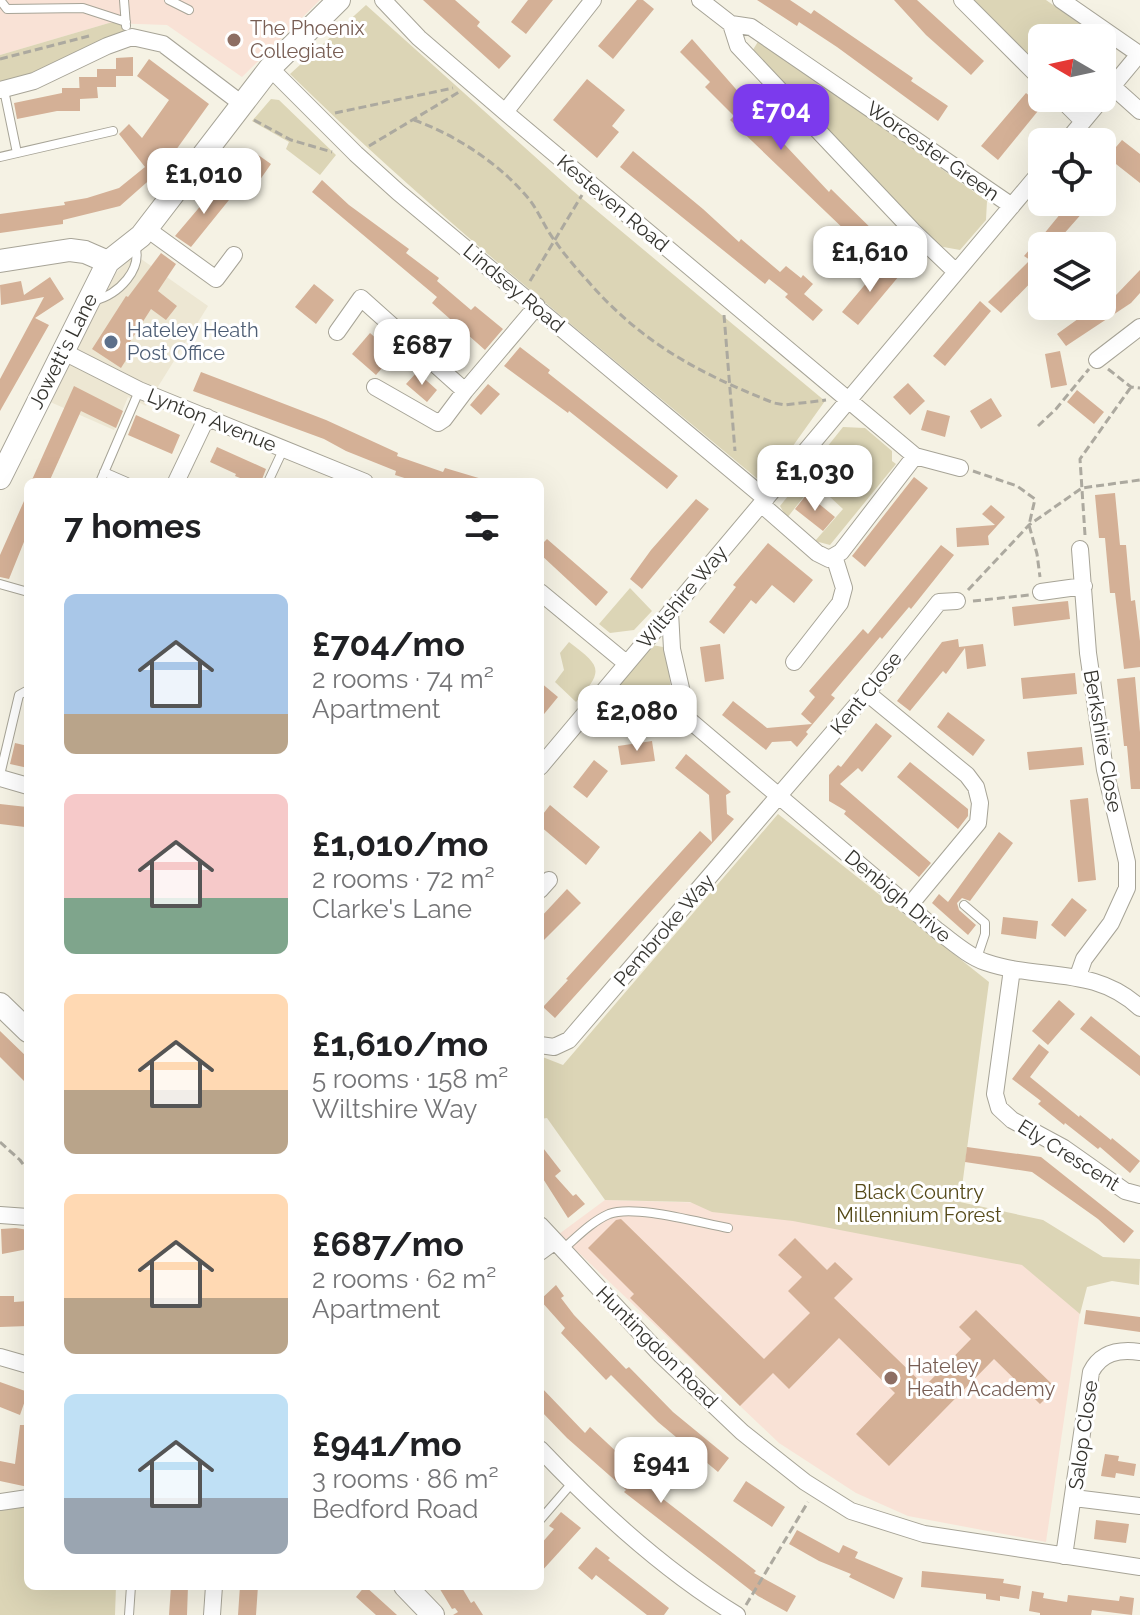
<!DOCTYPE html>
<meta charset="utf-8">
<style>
body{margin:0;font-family:Raleway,sans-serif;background:#f6f6f6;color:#202124;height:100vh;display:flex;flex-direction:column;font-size:30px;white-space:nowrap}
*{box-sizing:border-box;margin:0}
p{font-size:26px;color:#757577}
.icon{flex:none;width:44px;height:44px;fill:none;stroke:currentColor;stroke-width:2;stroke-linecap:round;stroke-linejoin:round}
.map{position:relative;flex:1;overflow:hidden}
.details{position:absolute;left:24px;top:478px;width:520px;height:1112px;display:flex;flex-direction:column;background:#fff;border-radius:12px;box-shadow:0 8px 32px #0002}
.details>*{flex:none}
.needle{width:52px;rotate:279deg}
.fabs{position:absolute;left:1028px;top:24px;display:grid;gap:16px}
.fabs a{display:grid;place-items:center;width:88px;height:88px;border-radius:12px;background:#fff;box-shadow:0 8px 32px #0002;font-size:40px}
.price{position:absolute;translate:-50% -68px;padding:0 18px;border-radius:16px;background:#fff;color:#222;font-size:26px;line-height:52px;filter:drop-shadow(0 2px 4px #0008)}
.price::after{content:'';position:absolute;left:50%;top:48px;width:24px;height:18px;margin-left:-12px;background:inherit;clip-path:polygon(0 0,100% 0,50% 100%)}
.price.selected{background:#7c3aed;color:#fff}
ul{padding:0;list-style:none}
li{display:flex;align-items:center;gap:24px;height:200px;padding:0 40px}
li span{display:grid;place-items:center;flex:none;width:224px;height:160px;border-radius:12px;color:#555}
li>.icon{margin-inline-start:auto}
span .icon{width:96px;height:96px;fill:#fffc;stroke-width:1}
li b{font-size:34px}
h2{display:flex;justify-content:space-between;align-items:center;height:96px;padding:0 40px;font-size:34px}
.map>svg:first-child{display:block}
</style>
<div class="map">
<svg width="1140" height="1615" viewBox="0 0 1140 1615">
<rect width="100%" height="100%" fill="#f5f2e4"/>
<path fill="#ede7d3" d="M134,254L208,306L146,406L128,397L114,430L48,401L116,273Z"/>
<path fill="#f9e2d6" d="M0,0H320L242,77L167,25L109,23L0,55Z
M605,1200L959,1210L1081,1304L1046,1542L908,1516L856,1493L779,1443L559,1234Z"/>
<path fill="#dcd5b6" d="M974,0H1046L1100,38H1042V68Z
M366,5L572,190L825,401L765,485C604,351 440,221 290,74Z
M126,22L127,39L0,90V55L109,23Z
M759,40L987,201L986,220L960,250L938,246L751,53Z
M271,99L279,100L336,155L320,175L286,149L289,142L252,121Z
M843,427L865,428L892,451V461L896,464L830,545L815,541L843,509L830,497L840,484L824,471L787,518L780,506Z
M630,588L652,611L634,630L610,633L599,624Z
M569,642C602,667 604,670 576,702L555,682L564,670L560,653Z
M652,645L663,647L668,662L672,702L668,705L626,710L617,705L614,690Z
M778,814L989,982L960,1202L1043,1220L1103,1257L1140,1259L1139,1285L1112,1281L1087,1287L1080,1314L1022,1265L793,1221L712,1212L690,1202L605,1200L547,1118L540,1119V1056L563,1065Z
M28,1503V1586H116L115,1615H0V1509Z"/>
<path fill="#d4b096" d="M423,0H455L480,22L477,26L511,56L499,69Z
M528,0H553L526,34L511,22Z
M637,0H643L654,9L613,59L598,46Z
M757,0H790L811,14L814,10L913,78L911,81L948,106L938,121L837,47L799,22L797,26Z
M894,0H917L984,61L971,75L926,35Z
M692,39L742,96L738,100L770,133L772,131L829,192L831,189L886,243L873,257L730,120L734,116L705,87L710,82L680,52Z
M133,57V76H116V87H97L98,98L80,99L79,77H97V83V69H116V73V58Z
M149,59L209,104L163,168L120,206L63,220V224L0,233V214L65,205L64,202L87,198L119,188L145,167L119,134L129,124L142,138L169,100L137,76Z
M587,79L625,110L612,126L619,132L597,158L553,120Z
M62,88H80V111H57L17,119L14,103L62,93Z
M1026,93L1042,106L998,160L981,146Z
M1102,136L1116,147L1122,140L1140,154V183L1102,153Z
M633,151L703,209L739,242L741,239L780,272L786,266L801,278L803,275L813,284L804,294L823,310L813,321L785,297L788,294L769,279L765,284L620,167Z
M254,152L271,164L252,191L234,179Z
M322,180L349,205L409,249L406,253L439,278L437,281L471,310L475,306L503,329L485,350L432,303L437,297L312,192Z
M220,183L233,195L191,247L175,236Z
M1070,202H1092L1054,245L1043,235Z
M1042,235V271L1001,313L988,302L1030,260L1024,256Z
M161,253L176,264L158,291L177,306L166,320L151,309L128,345L133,349L121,368L92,349L126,296L128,297Z
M883,263L899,276L858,325L842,312Z
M1140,270V293L1131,303L1066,346L1057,334L1096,306H1102V302L1115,293L1116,295Z
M50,277L64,299L35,318L49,325L0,411V379L44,297L1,305L0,285L21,281L24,295Z
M314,284L334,300L316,324L295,307Z
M980,301L991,311L945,366L933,356Z
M370,333L394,354L376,375L352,354Z
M520,347L550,370L548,373L678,476L667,489L569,411L568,413L504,366Z
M1060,351L1067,385L1051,388L1045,354Z
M201,372L326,420L398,453L397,456L443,472L445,468L482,479L481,482H417L395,475L396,471L346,451L324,439L193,391Z
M417,372L437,390L427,402L406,384Z
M908,383L925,401L910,415L893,397Z
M488,384L500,394L481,415L470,405Z
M74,386L123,411L116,428L81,411L49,482H31Z
M1077,390L1104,412L1094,424L1067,402Z
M991,398L1002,416L981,429L970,411Z
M927,410L950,416L945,437L921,430Z
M136,415L180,435L172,454L128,435Z
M217,447L266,469L261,482H250L235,476L236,474L210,462Z
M914,477L928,488L865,567L852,556Z
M28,492V532L9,579L0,577V555Z
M1115,493L1120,545H1126L1131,601L1135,600L1140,641V667L1124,669L1115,593H1110L1105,538H1099L1095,495Z
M807,494L835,517L823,531L795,509Z
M696,499L709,509L642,589L630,579L651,550Z
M991,505L1005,517L988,536L989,545L957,547L956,528L995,525L982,514Z
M547,539L608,592L596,606L540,554V546Z
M768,543L813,580L794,603L772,585L756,604L751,600L724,634L709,622L736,587L733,585Z
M941,545L954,555L911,609L909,607L882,639L880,637L831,695L835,698L806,732L808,734L797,747L791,741L772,742L766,750L722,715L733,701L767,728L812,724L801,714L815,697L809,691L863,629L868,634Z
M1068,601L1070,619L1014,626L1012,607Z
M958,639L959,647L983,644L986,666L967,669L965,648L946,674L943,671L910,711L897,701L942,642Z
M720,644L724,679L705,682L700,647Z
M1075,673L1077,694L1023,699L1021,678Z
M1135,677L1140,732V789H1131L1127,746H1124L1117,679Z
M540,682L558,697L540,719Z
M948,712L985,740L973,756L937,727Z
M876,723L892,736L862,772L858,768L840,784L931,863L919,877L844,814L846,811L829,801V775L838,765L841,767Z
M652,741L655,761L621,765L618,746Z
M15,743L28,746V768L10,764Z
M1082,747L1084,765L1029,770L1027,752Z
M686,754L731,792L726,795L727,814L734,819L555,1018L543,1007L568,980L566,979L700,831L712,842L709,795L675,768Z
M594,760L608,771L587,798L573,787Z
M910,762L968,809V816L958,829L897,777Z
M1088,798L1096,880L1078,882L1070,800Z
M0,804L27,807L25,827L0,824Z
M550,805L600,847L586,865L540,826V818Z
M999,832L1013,843L970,901L962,898L957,903L959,910L976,925L968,935L932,903L939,894L948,902Z
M567,889L581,903L540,944V918Z
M1072,898L1087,910L1065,937L1051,925Z
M1003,917L1038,921L1036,939L1001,934Z
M1059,1000L1075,1014L1048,1045L1032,1031Z
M1091,1016L1140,1056V1076L1080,1029Z
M0,1031L28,1058V1085L0,1057Z
M1039,1044L1049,1052L1030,1077L1079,1117L1080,1115L1111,1140L1112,1138L1140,1161L1130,1173L1100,1147L1098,1149L1065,1123L1064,1125L1038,1104L1041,1101L1012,1079Z
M540,1144L561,1171L555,1176L573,1196L576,1194L585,1204L568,1218L540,1174Z
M967,1147L1041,1157L1134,1231L1124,1243L1098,1219L1032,1172L965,1162Z
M621,1219L764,1359L810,1313L788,1291L802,1277L778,1255L795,1238L827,1270L835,1262L853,1279L834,1298L925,1386L971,1339L959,1327L976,1310L1056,1388L1040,1404L994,1359L889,1466L856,1434L895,1393L839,1338L789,1389L773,1373L740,1406L630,1298L634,1294L588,1248L616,1220Z
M16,1228L28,1230V1249L2,1254L1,1229Z
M556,1285L564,1296L561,1298L574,1315L626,1369L629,1367L673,1412L729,1458L718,1472L658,1422L611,1375L606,1380L561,1333L565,1328L540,1300Z
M0,1296H14V1302L28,1301V1326L0,1327Z
M1086,1310L1140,1317V1332L1084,1324Z
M0,1382L28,1392L20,1415L0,1407Z
M540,1386L585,1433L590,1427L636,1470L632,1475L756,1571L754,1573L796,1596L787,1612L758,1596L624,1492L626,1490L567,1438L540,1410Z
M20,1425H28V1487L0,1481V1461L15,1464Z
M1105,1454L1119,1456L1118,1461L1136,1464L1134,1476L1116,1473L1115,1478L1101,1476Z
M746,1481L785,1507L772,1527L733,1501Z
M561,1512L581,1528L540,1573V1545L554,1529L549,1526Z
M1096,1520L1129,1524L1126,1543L1094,1539Z
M797,1530L839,1553L843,1545L858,1552L855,1558L903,1578L894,1599L849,1577L851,1574L819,1561L789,1544Z
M596,1547L610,1558L608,1560L669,1608L664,1615H647L596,1575L592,1580L578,1568Z
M922,1571L1004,1579L1003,1583L1021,1586L1019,1599L1000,1596V1601L986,1599V1594L921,1587Z
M171,1586H188L187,1615H169Z
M240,1586H258L256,1615H238Z
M365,1586L397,1615H376L356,1597Z
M438,1586H461L471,1603L474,1601L483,1615H453L458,1612L455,1608L452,1609Z
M1032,1591L1044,1593L1043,1598L1067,1602L1068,1595L1119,1601L1120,1596L1134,1598L1132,1615L1092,1610L1091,1615H1040V1613L1029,1611Z"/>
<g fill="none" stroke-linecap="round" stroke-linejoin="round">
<defs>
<path id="lane" d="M0,0L7,9L83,8L126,22
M124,0L126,26
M169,0L189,10
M4,90L17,153
M0,157L113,131
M93,301C118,295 145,269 134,242
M104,472L127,482
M100,482L139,391
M268,482L283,450
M0,584L28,592
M0,775L19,695L28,690
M964,905L985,923V934L977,958
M563,1249C577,1237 591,1222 609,1214C634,1204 700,1223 728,1228
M540,1520L572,1483
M129,1615L131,1586"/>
<path id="street" d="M383,0L419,38L505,112L915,456L960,468
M700,0L731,24L751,27L1012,206
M962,0L1042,80
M1061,0L1139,54
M731,24L738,46L913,231L956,272
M270,68L356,154L398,192L766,499
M1112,86L1140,111
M0,90L34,81L107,46L132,37L163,44L242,104
M1060,98L1083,121
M505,112L593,0
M1066,142L1140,53
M147,229L216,279L234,255
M337,332L361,298L465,391L537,306
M62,351L139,390L365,482
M1097,360L1140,327
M375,387L438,423L444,419L465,391
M176,482L207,417
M761,504L817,553L829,559L841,552L915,456
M540,592L626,663
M1041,592L1084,586
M670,612L672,649L688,719
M794,662L840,603L844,588L834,556
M867,693L967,775L976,787L980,803L978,823L909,906
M594,701C634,726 645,714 688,719L938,931C953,942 968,956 985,962C1040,981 1094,965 1140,1008
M540,767L1042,170
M0,778L28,786
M540,890L549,880
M1012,969L995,1094L999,1108L1012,1120L1064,1148L1125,1191L1140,1195
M1078,976L1084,959L1111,923L1127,888V862L1105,770L1088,653L1080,549
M540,1045L554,1047L569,1040L867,693L939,602L957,601
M0,1215L28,1217
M540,1225L555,1241
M540,1252L555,1241L661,1355L742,1432L805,1482L851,1511L924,1534L1140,1567
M0,1357L28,1365
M540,1449C597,1509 666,1572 737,1615
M1074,1498L1140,1506
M0,1502L28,1498
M1064,1556L1091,1372C1101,1352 1119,1349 1140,1352
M212,1615L214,1586"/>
<path id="secondary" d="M0,261L70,250L85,252L108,262
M0,478L108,262L141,236L270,68L339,0
M0,1004L28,1031
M405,1586L433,1615"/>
</defs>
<use href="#lane" stroke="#a7a497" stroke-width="10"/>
<use href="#street" stroke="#a7a497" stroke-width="18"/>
<use href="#secondary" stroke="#a7a497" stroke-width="24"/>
<path stroke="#aca99f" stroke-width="3" stroke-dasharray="8 4" stroke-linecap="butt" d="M0,59L89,36
M335,113L453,88
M254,120L291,140L332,152
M414,120C456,135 500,164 529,199C539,212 545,228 555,241C564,254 575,267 586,279C640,342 698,373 774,403L785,405L826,400
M369,146L459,92
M530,281L582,195
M724,315L735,451
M1108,369L1131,387L1140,388
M1038,426L1056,409L1089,369
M973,471L1017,486L1035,499L1029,525L1037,554L1040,577
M1085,535L1080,459L1131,387
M968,590L1029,525L1082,488L1140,480
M973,601L1029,595
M0,1142L20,1160L28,1171
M746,1605L808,1502"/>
<use href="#lane" stroke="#fff" stroke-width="8"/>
<use href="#street" stroke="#fff" stroke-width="16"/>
<use href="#secondary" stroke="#fff" stroke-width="22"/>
</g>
<g fill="#8d6e63" stroke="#fff" stroke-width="3">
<circle cx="234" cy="40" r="8"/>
<circle cx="891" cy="1378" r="8"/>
</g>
<circle fill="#5c6f8a" stroke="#fff" stroke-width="3" cx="111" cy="342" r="8"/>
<g text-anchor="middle" stroke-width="6" stroke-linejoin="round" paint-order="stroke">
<g font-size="20" fill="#785e54" stroke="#fff" text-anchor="start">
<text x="250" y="35">The Phoenix<tspan x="250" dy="23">Collegiate</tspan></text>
<text x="907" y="1373">Hateley<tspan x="907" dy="23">Heath Academy</tspan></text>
</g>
<g font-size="20" fill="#35342f" stroke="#fff">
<text transform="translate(933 151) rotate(35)" y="7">Worcester Green</text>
<text transform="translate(613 203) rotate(40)" y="7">Kesteven Road</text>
<text transform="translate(514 288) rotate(40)" y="7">Lindsey Road</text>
<text transform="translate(63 351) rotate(-63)" y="7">Jowett's Lane</text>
<text transform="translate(212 420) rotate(22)" y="7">Lynton Avenue</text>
<text transform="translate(682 597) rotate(-50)" y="7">Wiltshire Way</text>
<text transform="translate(866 693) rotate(-51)" y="7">Kent Close</text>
<text transform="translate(1103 741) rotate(80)" y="7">Berkshire Close</text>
<text transform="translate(898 896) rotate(40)" y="7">Denbigh Drive</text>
<text transform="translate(664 930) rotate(-49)" y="7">Pembroke Way</text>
<text transform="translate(1069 1155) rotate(32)" y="7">Ely Crescent</text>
<text transform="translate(657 1347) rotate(45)" y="7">Huntingdon Road</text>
<text transform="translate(1083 1435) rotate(-82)" y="7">Salop Close</text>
</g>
<g font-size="20" fill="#4e5e75" stroke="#fff" text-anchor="start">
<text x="127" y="337">Hateley Heath<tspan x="127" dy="23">Post Office</tspan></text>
</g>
<g font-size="20" fill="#554918" stroke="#fff">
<text x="919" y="1199">Black Country<tspan x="919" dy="23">Millennium Forest</tspan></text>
</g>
</g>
</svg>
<div class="fabs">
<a><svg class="needle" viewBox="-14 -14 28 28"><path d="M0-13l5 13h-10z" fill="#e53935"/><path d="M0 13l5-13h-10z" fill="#757577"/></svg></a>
<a><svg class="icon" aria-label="locate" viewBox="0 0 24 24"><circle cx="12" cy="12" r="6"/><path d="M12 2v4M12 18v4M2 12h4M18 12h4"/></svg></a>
<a><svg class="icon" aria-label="layers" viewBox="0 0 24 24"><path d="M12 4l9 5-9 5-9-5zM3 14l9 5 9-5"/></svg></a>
</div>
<b class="price selected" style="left:781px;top:152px">£704</b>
<b class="price" style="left:204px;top:216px">£1,010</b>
<b class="price" style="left:870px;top:294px">£1,610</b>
<b class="price" style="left:422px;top:387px">£687</b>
<b class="price" style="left:815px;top:513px">£1,030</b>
<b class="price" style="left:637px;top:753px">£2,080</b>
<b class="price" style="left:661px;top:1505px">£941</b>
<section class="details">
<h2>7 homes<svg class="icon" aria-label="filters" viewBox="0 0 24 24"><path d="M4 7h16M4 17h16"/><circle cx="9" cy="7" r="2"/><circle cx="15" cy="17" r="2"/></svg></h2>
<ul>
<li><span style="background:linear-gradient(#a9c7e8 75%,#b9a48a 0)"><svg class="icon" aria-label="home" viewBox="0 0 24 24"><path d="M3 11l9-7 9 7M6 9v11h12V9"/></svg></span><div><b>£704/mo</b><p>2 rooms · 74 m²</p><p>Apartment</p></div></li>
<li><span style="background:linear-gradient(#f6c9c9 65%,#7fa58c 0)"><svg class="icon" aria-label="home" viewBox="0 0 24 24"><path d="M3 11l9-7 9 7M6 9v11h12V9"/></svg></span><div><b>£1,010/mo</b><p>2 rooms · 72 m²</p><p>Clarke's Lane</p></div></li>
<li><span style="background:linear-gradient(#ffd9b3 60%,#b9a48a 0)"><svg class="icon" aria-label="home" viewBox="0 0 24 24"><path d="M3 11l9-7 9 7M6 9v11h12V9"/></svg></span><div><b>£1,610/mo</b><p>5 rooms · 158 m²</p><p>Wiltshire Way</p></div></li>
<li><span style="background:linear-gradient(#ffd9b3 65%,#b9a48a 0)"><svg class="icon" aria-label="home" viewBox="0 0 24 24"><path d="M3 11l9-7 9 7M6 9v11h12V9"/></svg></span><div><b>£687/mo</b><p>2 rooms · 62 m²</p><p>Apartment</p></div></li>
<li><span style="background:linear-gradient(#bfe0f5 65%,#9aa5b1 0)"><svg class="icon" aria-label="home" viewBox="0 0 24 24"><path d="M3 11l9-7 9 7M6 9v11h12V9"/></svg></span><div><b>£941/mo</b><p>3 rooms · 86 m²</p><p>Bedford Road</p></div></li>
</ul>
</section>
</div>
